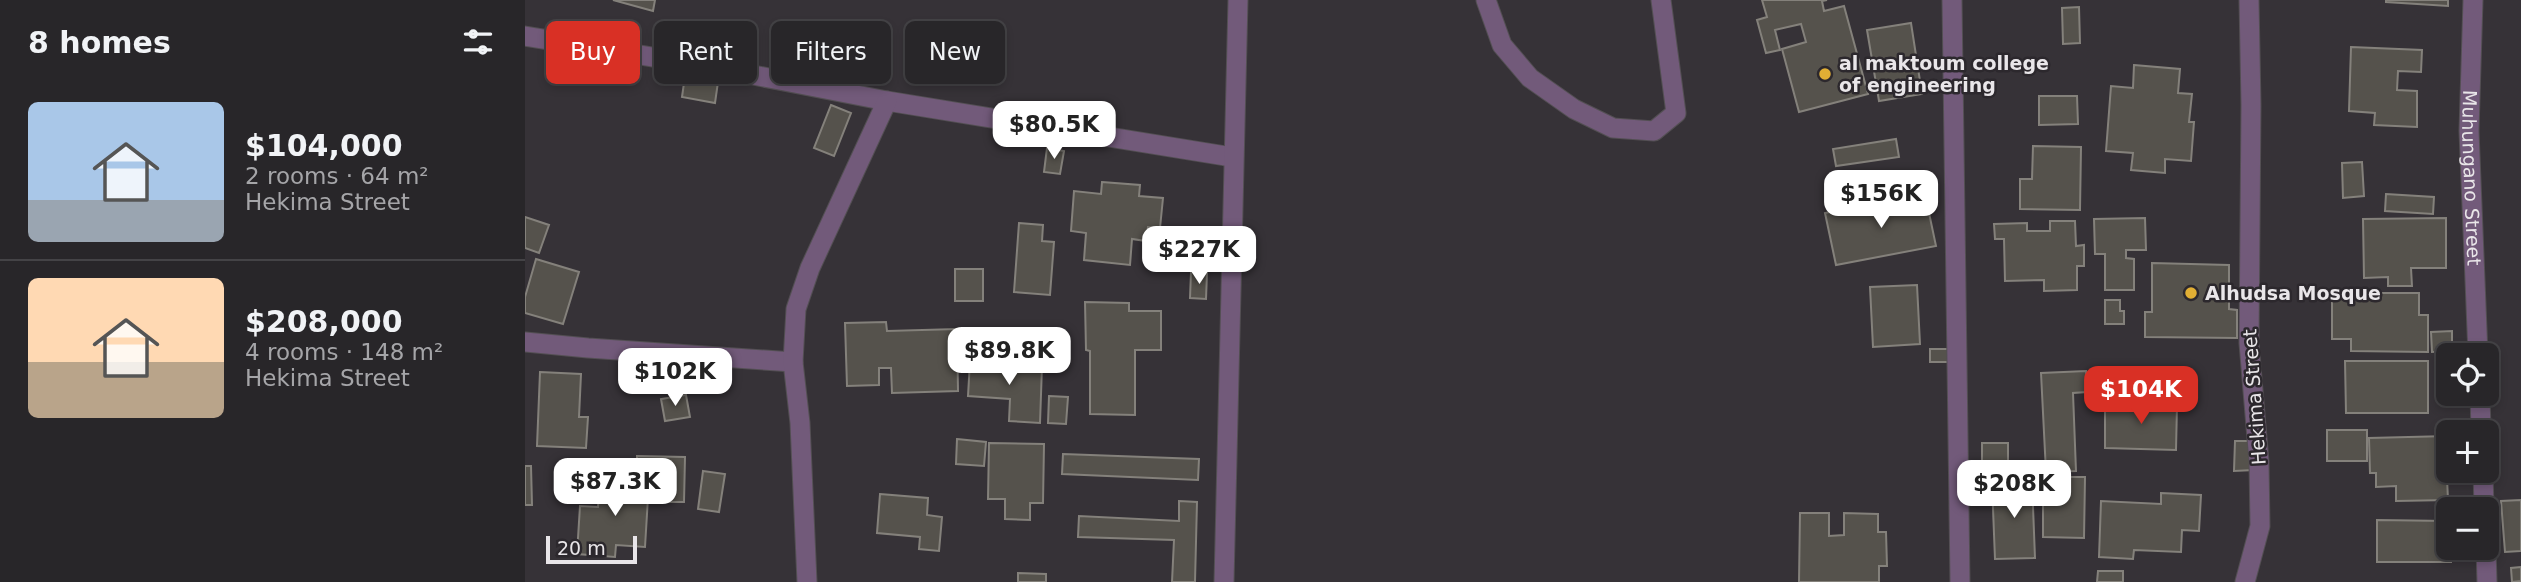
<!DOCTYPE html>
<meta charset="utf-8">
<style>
body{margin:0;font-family:"DejaVu Sans",sans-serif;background:#302e31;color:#f1f3f6;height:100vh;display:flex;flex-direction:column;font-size:26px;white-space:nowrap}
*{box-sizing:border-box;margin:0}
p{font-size:23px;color:#a5a5a8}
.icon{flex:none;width:38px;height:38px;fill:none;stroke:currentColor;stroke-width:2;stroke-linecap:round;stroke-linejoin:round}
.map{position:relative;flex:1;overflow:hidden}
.details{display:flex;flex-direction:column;background:#282629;width:525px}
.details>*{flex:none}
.top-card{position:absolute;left:21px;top:21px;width:665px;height:63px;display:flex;gap:14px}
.controls{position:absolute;left:1911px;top:343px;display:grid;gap:14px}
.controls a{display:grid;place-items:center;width:63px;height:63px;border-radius:10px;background:#282629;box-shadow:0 4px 10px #0003,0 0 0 2px #444346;font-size:35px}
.scale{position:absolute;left:21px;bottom:18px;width:91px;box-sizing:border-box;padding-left:7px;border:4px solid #e9e6e9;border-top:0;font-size:19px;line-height:24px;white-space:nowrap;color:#e9e6e9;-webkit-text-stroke:5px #2c282d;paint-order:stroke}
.price{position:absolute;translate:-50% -60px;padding:0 16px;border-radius:14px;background:#fff;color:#222;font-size:23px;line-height:46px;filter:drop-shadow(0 2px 4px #0008)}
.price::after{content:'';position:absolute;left:50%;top:42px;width:21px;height:16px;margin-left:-10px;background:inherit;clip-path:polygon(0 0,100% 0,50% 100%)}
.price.selected{background:#d93025;color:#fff}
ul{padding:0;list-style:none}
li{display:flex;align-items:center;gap:21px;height:175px;padding:0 28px}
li+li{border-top:2px solid #444346}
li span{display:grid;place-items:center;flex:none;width:196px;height:140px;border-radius:10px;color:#555}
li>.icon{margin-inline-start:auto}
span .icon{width:84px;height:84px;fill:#fffc;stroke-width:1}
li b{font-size:30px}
h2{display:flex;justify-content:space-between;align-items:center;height:84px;padding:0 28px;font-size:30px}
.tag{padding:0 24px;border-radius:10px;background:#282629;box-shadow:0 4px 10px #0003,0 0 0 2px #444346;font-size:24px;line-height:63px}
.tag.selected{background:#d93025;color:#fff}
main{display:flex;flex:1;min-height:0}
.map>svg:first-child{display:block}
</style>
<main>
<section class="details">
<h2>8 homes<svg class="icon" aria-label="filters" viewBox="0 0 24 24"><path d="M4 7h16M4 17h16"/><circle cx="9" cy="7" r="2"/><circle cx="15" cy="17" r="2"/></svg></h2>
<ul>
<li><span style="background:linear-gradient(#a9c7e8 70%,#9aa5b1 0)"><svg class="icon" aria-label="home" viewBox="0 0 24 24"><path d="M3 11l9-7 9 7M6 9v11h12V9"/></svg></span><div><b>$104,000</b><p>2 rooms · 64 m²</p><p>Hekima Street</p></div></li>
<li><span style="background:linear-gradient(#ffd9b3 60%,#b9a48a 0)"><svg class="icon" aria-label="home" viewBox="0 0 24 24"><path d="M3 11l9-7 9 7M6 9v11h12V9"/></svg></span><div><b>$208,000</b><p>4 rooms · 148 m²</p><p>Hekima Street</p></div></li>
</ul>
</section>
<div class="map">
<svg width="1996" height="582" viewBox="0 0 1996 582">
<rect width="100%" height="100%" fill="#363237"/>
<path fill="#55524c" stroke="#84817b" stroke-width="2" d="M88,0H130L128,11Z
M1237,0H1302L1297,1L1299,11L1319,6L1343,94L1274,112L1257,49L1281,42L1276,24L1250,30L1255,50L1241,53L1232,20L1242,17Z
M1861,0H1923V6L1861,2Z
M1554,7L1555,43L1538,44L1537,8Z
M1386,23L1397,94L1354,101L1342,30Z
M1826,47L1897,50L1896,72L1873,71L1872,90L1892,91V127L1849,125L1850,113L1824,111Z
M1609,65L1655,69L1653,93L1667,94L1664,122H1669L1666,161L1640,159V173L1606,170L1608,153L1581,151L1586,86L1608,88Z
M160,76L193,82L190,103L157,97Z
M1514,96H1552L1553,124L1514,125Z
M306,105L326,113L309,156L289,148Z
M1371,139L1374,157L1311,166L1308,149Z
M1508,146L1556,147L1555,210L1495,209V179H1507Z
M522,148L539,151L535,174L519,172Z
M1837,162L1839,196L1818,198L1817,163Z
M577,182L615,185L614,196L638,198L635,228L623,227L621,241L607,239L605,265L559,260L561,233L546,231L549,191L576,194Z
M1400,194L1411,246L1311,265L1300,213Z
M1861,194L1909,197L1908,214L1860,211Z
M0,217L24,225L14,253L0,248Z
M1620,218L1621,250H1601V258L1609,259V290H1580V254H1570L1569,219Z
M1921,218V268H1886L1887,286H1863V277L1839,278L1838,219Z
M1525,221H1550L1551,246L1559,245V266H1552V290L1519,291V280L1480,281L1479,239H1470L1469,224L1502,223V231H1525Z
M494,223L518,225L517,241L529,242L525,295L489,292Z
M11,259L54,272L38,324L0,313V297Z
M1627,263L1704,265V309L1712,310V338L1620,337V312H1627Z
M430,269H458V301H430Z
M666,272L682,273L681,299L665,298Z
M1392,285L1395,344L1348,347L1345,287Z
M1824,293H1894V315H1903V352L1826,351V339H1807V297H1824Z
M1580,300H1595V311H1599V324H1580Z
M560,302L604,303V311H636V350H610V415L565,414V351L561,350Z
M361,322L362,331L432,329L433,391L367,393L366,368H354V385L322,386L320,323Z
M1927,331V351L1907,352L1906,332Z
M1405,349H1424V362H1405Z
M445,361L517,366L515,423L484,421L485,399L443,396Z
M1820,361H1903V413H1821Z
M1561,371L1562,392L1548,393L1551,471L1521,472L1516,373Z
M15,372L56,374L54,417H63L61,448L12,446Z
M161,395L165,417L140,421L136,399Z
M524,396L543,397L541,424L523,423Z
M1580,403L1652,405L1651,450L1580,448Z
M1802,430H1842V461H1802Z
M1923,436V471H1934V478H1922L1923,500L1871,501V486L1851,487V473H1845L1844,438Z
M432,439L461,442L459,466L431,464Z
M1710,441H1724L1729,470L1709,471Z
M464,443L519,444L518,503H505V520L480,519V499H463Z
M1457,443H1483V464H1457Z
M538,454L674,459L673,480L537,474Z
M112,456L160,457L159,502H129L130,473H112Z
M0,466H6L7,505H0Z
M178,471L200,474L194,512L173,509Z
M1540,477H1560L1559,538L1518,537V497H1540Z
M75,478L124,481L120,547L91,545L90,557L52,554L55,506L73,507Z
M1507,481L1510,558L1470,559L1467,483Z
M1636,493L1676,495L1674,531L1657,530L1656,552L1609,550L1608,559L1574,557L1576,501L1636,504Z
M355,494L403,498L402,515L417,517L414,551L394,549L395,537L352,533Z
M1996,500V551L1980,552L1976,501Z
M654,501L672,502L670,582H647L649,540L553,537L554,516L654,521Z
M1275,513H1304V536L1319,535V513L1353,514V532H1361L1362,566H1354V582H1274Z
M1852,520L1923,521V548H1926V562H1852Z
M1996,567V581L1987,582L1986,568Z
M1573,571H1598V582H1572Z
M493,573L521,574V582H493Z"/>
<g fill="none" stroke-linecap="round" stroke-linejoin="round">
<defs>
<g id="minor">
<path d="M961,0L977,45L1005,78L1049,109L1088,128L1129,131L1151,113L1136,0"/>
<path d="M1427,0L1435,582"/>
<path id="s1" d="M1948,0L1944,131L1953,355"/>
<path d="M0,36L182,66L362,101L707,157"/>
<path d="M0,342L63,348L268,362"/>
<path d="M1955,394L1956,432"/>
<path d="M1958,471L1959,509"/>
<path d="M1961,548L1962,582"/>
<path d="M282,582L275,423L268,362L271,309L285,268L362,101"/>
<path d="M699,582L713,0"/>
<path d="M1720,582L1735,526L1734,462L1724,343L1726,105L1724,0"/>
</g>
</defs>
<use href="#minor" stroke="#534f53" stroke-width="21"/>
<use href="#minor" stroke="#725a7a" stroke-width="19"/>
</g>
<g fill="#e1af34" stroke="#2c282d" stroke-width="2.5">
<circle cx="1300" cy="74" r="7"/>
<circle cx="1666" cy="293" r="7"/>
</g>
<g text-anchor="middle" stroke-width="5" stroke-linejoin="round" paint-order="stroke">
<g font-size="19" font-weight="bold" fill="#e9e6e9" stroke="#2c282d" text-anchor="start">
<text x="1314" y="70">al maktoum college<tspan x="1314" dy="22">of engineering</tspan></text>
<text x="1680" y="300">Alhudsa Mosque</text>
</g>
<g font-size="19" fill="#e9e6e9" stroke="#2c282d">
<text dy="7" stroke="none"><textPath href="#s1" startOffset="178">Muhungano Street</textPath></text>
<text transform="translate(1729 397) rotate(-94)" y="7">Hekima Street</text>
</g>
</g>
</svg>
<div class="controls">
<a><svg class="icon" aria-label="locate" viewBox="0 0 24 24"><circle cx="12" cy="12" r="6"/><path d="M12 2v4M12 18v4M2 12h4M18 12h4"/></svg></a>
<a>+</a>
<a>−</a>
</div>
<div class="scale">20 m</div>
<b class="price" style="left:529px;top:161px">$80.5K</b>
<b class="price" style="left:1356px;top:230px">$156K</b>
<b class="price" style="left:674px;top:286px">$227K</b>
<b class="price" style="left:484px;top:387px">$89.8K</b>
<b class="price" style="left:150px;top:408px">$102K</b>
<b class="price selected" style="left:1616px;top:426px">$104K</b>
<b class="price" style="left:90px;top:518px">$87.3K</b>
<b class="price" style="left:1489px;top:520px">$208K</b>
<div class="top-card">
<a class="tag selected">Buy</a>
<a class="tag">Rent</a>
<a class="tag">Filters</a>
<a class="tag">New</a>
</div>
</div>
</main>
